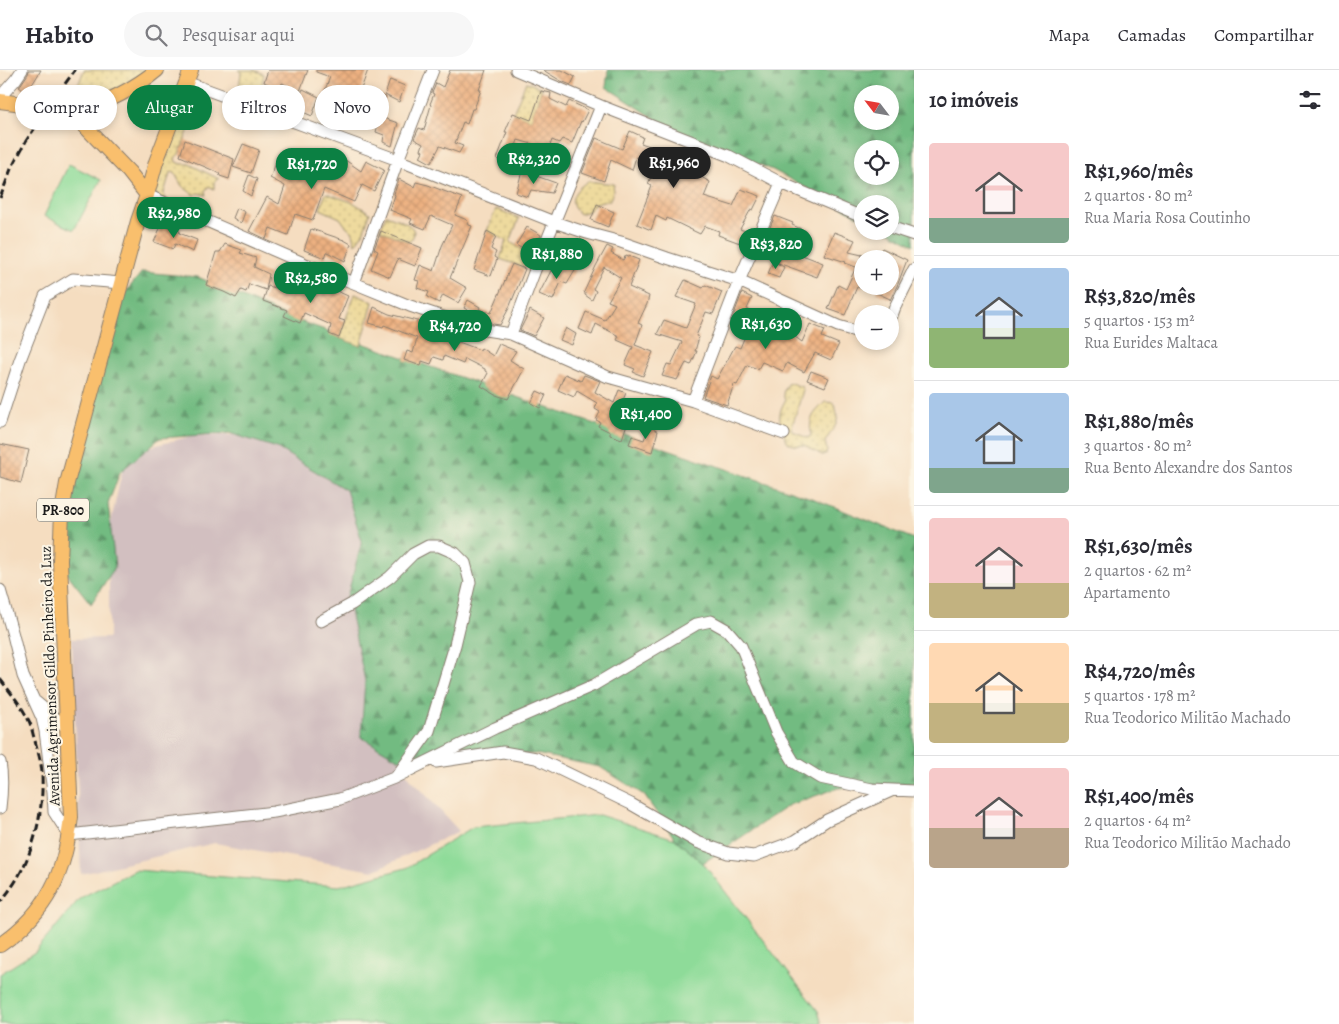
<!DOCTYPE html>
<html lang="pt">
<meta charset="utf-8">
<style>
body{margin:0;font-family:Alegreya,serif;background:#f7f7f7;color:#2b2b33;height:100vh;display:flex;flex-direction:column;font-size:19px;white-space:nowrap}
*{box-sizing:border-box;margin:0}
p{font-size:16px;color:#7c7c81}
.icon{flex:none;width:28px;height:28px;fill:none;stroke:currentColor;stroke-width:2;stroke-linecap:round;stroke-linejoin:round}
.map{position:relative;flex:1;overflow:hidden}
.drawer{display:flex;flex-direction:column;background:#fff;width:425px}
.drawer>*{flex:none}
.banner{position:absolute;left:15px;top:15px;width:475px;height:45px;display:flex;gap:10px}
.needle{width:32px;rotate:301deg}
.controls{position:absolute;left:854px;top:15px;display:grid;gap:10px}
.controls a{display:grid;place-items:center;width:45px;height:45px;border-radius:50%;background:#fff;box-shadow:0 2px 8px #0003;font-size:25px}
.price{position:absolute;translate:-50% -42px;padding:0 11px;border-radius:18px;background:#0b8043;color:#fff;font-size:16px;line-height:32px;filter:drop-shadow(0 1px 2px #0008)}
.price::after{content:'';position:absolute;left:50%;top:30px;width:15px;height:11px;margin-left:-8px;background:inherit;clip-path:polygon(0 0,100% 0,50% 100%)}
.price.on{background:#222;color:#fff}
ul{padding:0;list-style:none}
li{display:flex;align-items:center;gap:15px;height:125px;padding:0 15px}
li+li{border-top:1px solid #e1e1e2}
li span{display:grid;place-items:center;flex:none;width:140px;height:100px;border-radius:5px;color:#555}
li>.icon{margin-inline-start:auto}
span .icon{width:60px;height:60px;fill:#fffc;stroke-width:1}
li b{font-size:21px}
h2{display:flex;justify-content:space-between;align-items:center;height:60px;padding:0 15px;font-size:21px}
.chip{padding:0 18px;border-radius:22px;background:#fff;box-shadow:0 2px 8px #0003;font-size:18px;line-height:45px}
.chip.on{background:#0b8043;color:#fff}
header{display:flex;align-items:center;gap:30px;box-sizing:border-box;height:70px;padding:0 25px;background:#fff;border-bottom:1px solid #e1e1e2}
header strong{font-size:24px}
nav{display:flex;gap:28px;margin-inline-start:auto;font-size:18px}
.search{width:350px;height:45px;background:#f7f7f7;display:flex;align-items:center;gap:12px;box-sizing:border-box;padding:0 18px;border-radius:28px;color:#7c7c81;font-size:19px}
main{display:flex;flex:1;min-height:0}
.map>svg:first-child{display:block}
</style>
<header>
<strong>Habito</strong>
<div class="search"><svg class="icon" aria-label="search" viewBox="0 0 24 24"><circle cx="10" cy="10" r="6"/><path d="M15 15l6 6"/></svg>Pesquisar aqui</div>
<nav><a>Mapa</a><a>Camadas</a><a>Compartilhar</a></nav>
</header>
<main>
<div class="map">
<svg width="914" height="954" viewBox="0 0 914 954">
<defs>
<pattern id="forest-firs" width="22" height="20" patternUnits="userSpaceOnUse" patternTransform="scale(1.25)"><rect width="22" height="20" fill="#72bb81"/><path d="M5 1l3.5 6h-7zM16 11l3.5 6h-7z" fill="#5d9769"/></pattern>
<pattern id="sand-dots" width="8" height="8" patternUnits="userSpaceOnUse" patternTransform="scale(1.25)"><rect width="8" height="8" fill="#eeda9e"/><path d="M2 2h.1M6 6h.1" fill="none" stroke="#ccba88" stroke-width="1.8" stroke-linecap="round"/></pattern>
<pattern id="building-cross-hatch" width="8" height="8" patternUnits="userSpaceOnUse" patternTransform="scale(1.25)"><rect width="8" height="8" fill="#edb181"/><path d="M0 0l8 8M0 8l8-8" fill="none" stroke="#cb986f"/></pattern>
</defs>
<rect width="100%" height="100%" fill="#fcf5e5"/>
<filter id="ink" filterUnits="userSpaceOnUse"><feTurbulence type="fractalNoise" baseFrequency=".02" numOctaves="2"/><feDisplacementMap in="SourceGraphic" scale="10" xChannelSelector="R" yChannelSelector="G"/><feConvolveMatrix kernelMatrix="1 2 1 2 8 2 1 2 1" color-interpolation-filters="sRGB"/></filter>
<filter id="wash" filterUnits="userSpaceOnUse"><feTurbulence type="fractalNoise" baseFrequency=".0096" numOctaves="4" result="noise"/><feDisplacementMap in="SourceGraphic" scale="20" xChannelSelector="R" yChannelSelector="G"/><feGaussianBlur stdDeviation="1.12" result="paint"/><feColorMatrix in="noise" values="0 0 0 0 0 0 0 0 0 0 0 0 0 0 0 0 0 1.4 0 .05"/><feComposite in="paint" operator="in"/></filter>
<g filter="url(#wash)">
<rect width="100%" height="100%" fill="#f5ddc0"/>
<path fill="#d2bfc0" d="M267,364L361,409L566,621L402,699L459,761L373,801L215,773L81,804L72,569L109,568V461L126,383L192,366Z"/>
<path fill="#8edb99" stroke="#557c5a" d="M69,94L101,110L74,160L44,146Z
M599,745L675,769L703,793L818,941L822,954H0V904L35,882L80,828L135,800L339,816L406,798L473,757Z"/>
<path fill="url(#forest-firs)" stroke="#476c4e" fill-rule="evenodd" d="M608,0H914V175L888,161H890V134H862V148L773,100L676,62L606,17ZM862,24H890V51H862ZM862,79H890V106H862Z
M142,202L198,207L285,246L551,339L817,430L914,469V563L912,567L914,579V713L838,718L789,735L703,793L675,769L644,725L600,697L536,684L398,689L361,667L365,611L347,527L362,471L346,420L277,378L229,363L160,368L120,402L108,434L115,497L91,534L61,496L64,440L119,230Z"/>
<path fill="url(#sand-dots)" stroke="#857b5d" d="M84,0H147L116,19L80,31L59,32L73,16L79,13Z
M239,0H254L264,4L261,21L265,34L238,25L241,3Z
M526,12L542,18L531,50L513,43Z
M198,23C192,28 193,32 194,39L189,50L191,54L179,84L175,88L176,92L181,94H189L219,109H217L214,113V119L209,116L205,121L206,125L198,123L194,125L182,116L174,102L170,103L164,123L165,130L154,123L155,116L186,26Z
M588,111L614,114L612,125L609,131H602L594,134L589,141L579,144C566,130 575,120 588,111Z
M326,123L354,133L370,143L363,163L355,174L354,166L352,161L345,155L340,148L320,139Z
M496,139L519,148L510,172L531,185L526,198L500,189L506,171L487,161Z
M386,145C398,150 425,156 409,172L380,160Z
M355,224L373,232L361,276L339,268Z
M791,313L802,317L803,320L791,360L807,368L811,366C809,348 812,345 825,332L834,333C842,354 834,356 825,372L827,380L826,384L822,385L804,375C793,377 782,373 785,361C777,351 779,341 785,331L783,323L787,314Z"/>
<g id="blocks">
<path fill="url(#building-cross-hatch)" d="M29,0H41L27,23L19,17L28,4Z
M268,0H308L300,21L282,13L280,20L264,12Z
M316,0H368L361,19L386,27L380,46L356,35L352,47L321,30L330,7L316,2Z
M450,0H486L479,20H481L474,39H472L467,54L463,52L455,73L463,76L459,83L440,76L431,93L420,87L423,81L421,80L423,74L414,69L419,58L424,60L431,35L430,34L434,24L432,23L435,16L436,13L443,17Z
M543,0H562L575,7L571,15L561,11Z
M390,10L405,16L399,32L385,25Z
M303,19L319,27L312,46L294,38Z
M541,21L551,23L550,29L566,37L569,31L588,40L582,52L581,51L572,73L562,69L559,73L552,70L547,84L532,78V74L518,70L510,94L497,89L507,62H505L513,43L531,50Z
M380,47L398,53L392,76L383,72L384,65L376,62Z
M630,61L643,67L641,73L668,83V82L689,90L692,83L701,86L694,103L710,112L704,127L733,136L741,119L760,126L753,140L751,139L740,159L745,161L740,173L718,165L719,161L705,156L700,164L667,148L666,151L656,146L651,160L637,154L652,116L648,114L656,95L636,87L632,100L611,90L604,111L582,103L596,68L622,79Z
M185,70L234,89L229,109L220,106L219,103L180,86Z
M243,74L259,80L251,103L233,97Z
M321,80L337,88L338,85L361,101L366,91L384,100L374,121L362,115L354,132L324,119L313,150L295,144L288,165L270,158L266,169L249,161L267,127L279,134L285,116L270,108L276,93L292,102L298,85L316,93Z
M522,101L556,113L552,123L531,120L528,127L516,123Z
M249,105L257,109L251,126L243,121Z
M399,109L414,117L416,112L428,115L462,128L455,145L467,150L469,155L472,156L450,208L467,218L458,233L443,225L439,233L427,227L429,222L417,218L419,211L415,210L420,195L434,201L442,176L452,155L431,146L425,159L410,153L412,149L390,140L395,125L394,124Z
M597,134L614,142L608,157L591,150Z
M237,138L245,142L241,153L233,148Z
M775,146L793,153L792,155L806,161L797,177L800,178L797,183L823,193L817,207L778,193L788,172L767,164Z
M162,154L180,161L179,163L197,170L193,182L175,174L173,179L154,172Z
M527,157L541,165L531,184L516,175Z
M311,159L344,170L351,174L345,191L327,182L325,188L304,180Z
M381,161L422,178L415,196L398,189L390,207L371,199L378,181L374,179Z
M487,161L496,166L491,179L496,182L494,187L497,189L491,206L474,200Z
M834,162L855,170L849,182L862,185V183V219L857,217L845,245L828,239L838,215L846,219L856,197L845,193L846,192L824,185Z
M225,174L242,180L240,183L256,188L254,197L269,204L266,220L249,214L246,222L241,220L236,228L224,222L206,215L216,182H220Z
M607,176L613,179L611,183L623,190L626,185L639,190L629,217L649,226L647,234L638,253L642,255L635,275L653,282L643,306L633,302L635,299L625,295L633,277L617,270L619,266L596,254L592,265L579,259L586,242L605,250L615,234L608,231L621,208L604,197L593,219L596,221L592,230L585,225V223L584,222L596,196Z
M882,178L907,190L897,216L890,230V229L877,223L880,216H890V189H877Z
M556,191L576,199L567,214L561,212L553,230L539,224Z
M773,191L784,197L779,208L768,204Z
M512,194L525,199L509,238L500,255L493,254L464,238L468,230L480,237L479,239L491,243Z
M319,208L331,214L330,218L348,226L339,249L345,251L339,268L329,264L331,255L304,243L300,253L284,246L287,240L263,231L268,216L295,223L301,210L315,217Z
M685,210L703,218L705,215L722,222L713,244L706,242L696,266L699,267L695,281H697L691,295L686,293L677,310L662,306L667,294L671,295L682,272L657,264L664,250L686,258L696,234L676,227Z
M742,223L752,228L747,239L783,258L802,272L810,254L825,260L822,267L839,274L831,290L815,283L804,302L787,293L783,301L762,292L758,299L747,295L737,315L734,314L727,335L703,327L711,306L717,309L735,276L740,278L748,259L731,252Z
M374,237L389,244L421,252L422,250L442,258L440,265L480,280L481,278L493,286L499,274L516,281L510,290L524,299L508,329L496,325L481,316L488,303L485,301V299L465,289L463,294L444,286L443,290L434,287L431,294L422,291L421,296L404,290L407,281L413,283L417,268L384,255L383,257L369,253Z
M530,240L544,248L534,266L520,260Z
M566,258L576,264L572,275L560,270Z
M811,301L829,308L825,317L807,310Z
M565,304L581,311L584,305L600,311L595,322L614,333L619,320L626,323L623,330L633,336L622,369L610,365V362L598,356L600,352L596,350L600,342L595,339L597,333L577,321L574,327L558,320Z
M537,321L546,325L540,338L531,333Z
M649,356L658,361L652,382L629,374L632,366L644,370Z
M0,374L29,380L21,413L0,407Z"/>
</g>
</g>
<g filter="url(#ink)">
<use href="#blocks" fill-opacity="0" stroke="#887c6e" stroke-width="1"/>
<g fill="none" stroke-linecap="round" stroke-linejoin="round">
<defs>
<path id="minor" d="M516,0L601,36L729,86L781,113L862,147
M186,12L398,90L554,152L587,163L621,172L667,188L739,211L838,256L862,263
M0,27L16,9L22,0
M147,125L310,196L354,213L410,236L479,259L511,264L608,307L693,331L784,364
M890,157L914,165
M354,213L398,90L433,0
M890,251L895,237L914,199
M511,264L535,200L601,36
M693,331L739,211L781,113
M0,352L20,290L45,226L73,209L121,213
M0,520L13,565L23,606L42,648L45,661L53,722L54,742L69,765L274,742L340,729L394,708L495,658L594,615L697,554L711,551L727,560L741,576L776,662L794,692L820,708L872,719L914,721
M321,551L352,534L390,507L413,484L428,476H439L455,483L465,493L470,512L455,575L429,661L396,707
M36,632L67,658
M0,692C3,708 2,722 0,738
M436,692L503,682L536,688L631,734L697,772L728,783L754,786L795,771L827,750L891,721"/>
<path id="major" d="M0,31L30,35L46,42L73,44L129,102L147,125
M73,44C103,34 132,21 157,0
M0,875C48,841 65,804 71,747L60,491L62,442L67,413L138,151L147,125L156,92L191,0"/>
</defs>
<use href="#minor" stroke="#887c6e" stroke-width="13"/>
<use href="#major" stroke="#887c6e" stroke-width="16"/>
<use href="#minor" stroke="#fff" stroke-width="11"/>
<use href="#major" stroke="#f9bf6d" stroke-width="14"/>
<path stroke="#1c1c1c" stroke-width="3" stroke-dasharray="8 4" stroke-linecap="butt" d="M0,128L11,99L26,71L59,22L75,0
M0,609C11,623 22,636 30,653C32,659 33,665 35,671C38,682 42,694 42,705C44,749 30,799 0,832"/>
</g>
</g>
<g text-anchor="middle" stroke-width="4" stroke-linejoin="round" paint-order="stroke">
<rect fill="#fcf5e5" stroke="#5f5d58" stroke-width="1" x="37" y="428.5" width="52" height="23" rx="4"/>
<g font-size="14" font-weight="bold" fill="#1c1c1c">
<text x="63" y="445">PR-800</text>
</g>
<g font-size="15" fill="#1c1c1c" stroke="#fcf5e5">
<text transform="translate(50 606) rotate(-92)" y="5">Avenida Agrimensor Gildo Pinheiro da Luz</text>
</g>
</g>
</svg>
<div class="controls">
<a><svg class="needle" viewBox="-14 -14 28 28"><path d="M0-13l5 13h-10z" fill="#e53935"/><path d="M0 13l5-13h-10z" fill="#7c7c81"/></svg></a>
<a><svg class="icon" aria-label="locate" viewBox="0 0 24 24"><circle cx="12" cy="12" r="6"/><path d="M12 2v4M12 18v4M2 12h4M18 12h4"/></svg></a>
<a><svg class="icon" aria-label="layers" viewBox="0 0 24 24"><path d="M12 4l9 5-9 5-9-5zM3 14l9 5 9-5"/></svg></a>
<a>+</a>
<a>−</a>
</div>
<b class="price" style="left:534px;top:115px">R$2,320</b>
<b class="price on" style="left:674px;top:119px">R$1,960</b>
<b class="price" style="left:312px;top:120px">R$1,720</b>
<b class="price" style="left:174px;top:169px">R$2,980</b>
<b class="price" style="left:776px;top:200px">R$3,820</b>
<b class="price" style="left:557px;top:210px">R$1,880</b>
<b class="price" style="left:311px;top:234px">R$2,580</b>
<b class="price" style="left:766px;top:280px">R$1,630</b>
<b class="price" style="left:455px;top:282px">R$4,720</b>
<b class="price" style="left:646px;top:370px">R$1,400</b>
<div class="banner">
<a class="chip">Comprar</a>
<a class="chip on">Alugar</a>
<a class="chip">Filtros</a>
<a class="chip">Novo</a>
</div>
</div>
<section class="drawer">
<h2>10 imóveis<svg class="icon" aria-label="filters" viewBox="0 0 24 24"><path d="M4 7h16M4 17h16"/><circle cx="9" cy="7" r="2"/><circle cx="15" cy="17" r="2"/></svg></h2>
<ul>
<li><span style="background:linear-gradient(#f6c9c9 75%,#7fa58c 0)"><svg class="icon" aria-label="home" viewBox="0 0 24 24"><path d="M3 11l9-7 9 7M6 9v11h12V9"/></svg></span><div><b>R$1,960/mês</b><p>2 quartos · 80 m²</p><p>Rua Maria Rosa Coutinho</p></div></li>
<li><span style="background:linear-gradient(#a9c7e8 60%,#8fb573 0)"><svg class="icon" aria-label="home" viewBox="0 0 24 24"><path d="M3 11l9-7 9 7M6 9v11h12V9"/></svg></span><div><b>R$3,820/mês</b><p>5 quartos · 153 m²</p><p>Rua Eurides Maltaca</p></div></li>
<li><span style="background:linear-gradient(#a9c7e8 75%,#7fa58c 0)"><svg class="icon" aria-label="home" viewBox="0 0 24 24"><path d="M3 11l9-7 9 7M6 9v11h12V9"/></svg></span><div><b>R$1,880/mês</b><p>3 quartos · 80 m²</p><p>Rua Bento Alexandre dos Santos</p></div></li>
<li><span style="background:linear-gradient(#f6c9c9 65%,#c2b280 0)"><svg class="icon" aria-label="home" viewBox="0 0 24 24"><path d="M3 11l9-7 9 7M6 9v11h12V9"/></svg></span><div><b>R$1,630/mês</b><p>2 quartos · 62 m²</p><p>Apartamento</p></div></li>
<li><span style="background:linear-gradient(#ffd9b3 60%,#c2b280 0)"><svg class="icon" aria-label="home" viewBox="0 0 24 24"><path d="M3 11l9-7 9 7M6 9v11h12V9"/></svg></span><div><b>R$4,720/mês</b><p>5 quartos · 178 m²</p><p>Rua Teodorico Militão Machado</p></div></li>
<li><span style="background:linear-gradient(#f6c9c9 60%,#b9a48a 0)"><svg class="icon" aria-label="home" viewBox="0 0 24 24"><path d="M3 11l9-7 9 7M6 9v11h12V9"/></svg></span><div><b>R$1,400/mês</b><p>2 quartos · 64 m²</p><p>Rua Teodorico Militão Machado</p></div></li>
</ul>
</section>
</main>
